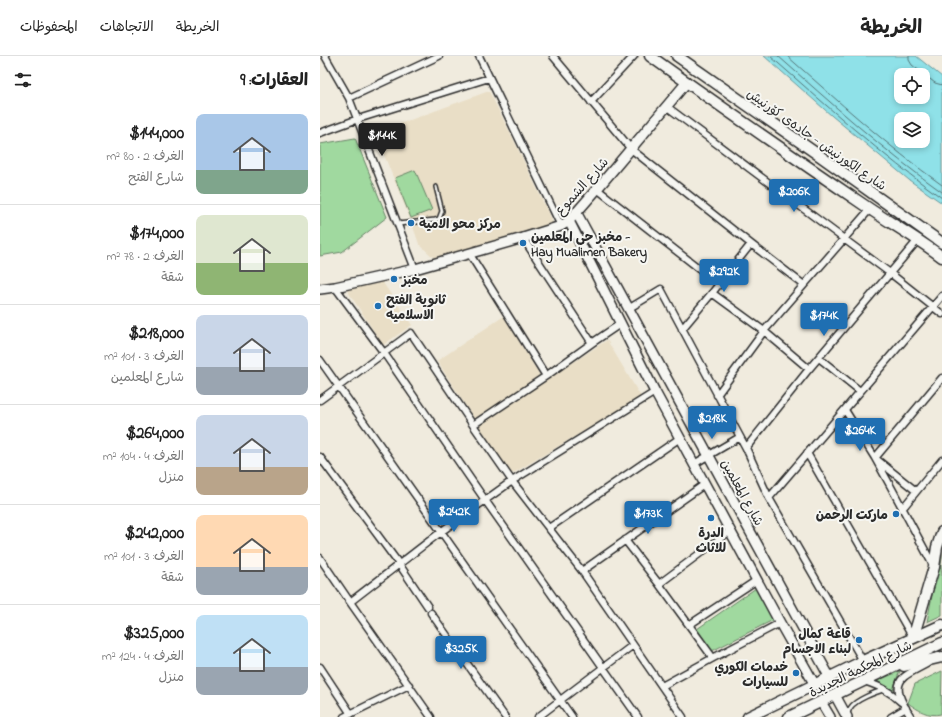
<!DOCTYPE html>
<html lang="ar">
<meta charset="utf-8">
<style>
body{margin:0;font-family:"Indie Flower","Playpen Sans Arabic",sans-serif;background:#f6f6f6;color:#222;direction:rtl;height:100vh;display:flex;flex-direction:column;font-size:15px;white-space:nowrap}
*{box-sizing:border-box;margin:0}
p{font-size:13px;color:#767676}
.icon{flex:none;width:22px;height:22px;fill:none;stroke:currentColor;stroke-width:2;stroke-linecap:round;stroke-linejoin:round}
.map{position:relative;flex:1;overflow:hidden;direction:ltr}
.side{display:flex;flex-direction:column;background:#fff;width:320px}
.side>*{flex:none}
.controls{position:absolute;left:574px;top:12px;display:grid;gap:8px}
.controls a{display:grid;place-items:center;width:36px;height:36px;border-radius:8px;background:#fff;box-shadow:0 2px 6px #0003;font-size:20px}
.price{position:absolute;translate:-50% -34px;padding:0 9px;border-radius:4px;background:#1f6fb2;color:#fff;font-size:13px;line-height:26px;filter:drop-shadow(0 1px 2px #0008)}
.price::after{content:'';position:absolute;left:50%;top:24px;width:12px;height:9px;margin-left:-6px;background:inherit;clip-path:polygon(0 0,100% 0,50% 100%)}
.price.active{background:#222;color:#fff}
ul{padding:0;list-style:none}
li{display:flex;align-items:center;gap:12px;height:100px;padding:0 12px}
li+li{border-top:1px solid #e0e0e0}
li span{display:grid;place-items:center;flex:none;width:112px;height:80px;border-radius:8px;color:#555}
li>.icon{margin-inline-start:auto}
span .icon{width:48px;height:48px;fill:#fffc;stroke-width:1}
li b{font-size:17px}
h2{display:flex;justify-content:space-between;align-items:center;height:48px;padding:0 12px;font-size:17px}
header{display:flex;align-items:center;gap:24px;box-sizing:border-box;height:56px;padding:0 20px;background:#fff;border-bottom:1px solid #e0e0e0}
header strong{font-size:19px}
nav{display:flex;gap:22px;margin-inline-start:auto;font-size:14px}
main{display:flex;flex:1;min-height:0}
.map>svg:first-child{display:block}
</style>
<header>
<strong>الخريطة</strong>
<nav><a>الخريطة</a><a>الاتجاهات</a><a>المحفوظات</a></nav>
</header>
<main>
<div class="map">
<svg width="622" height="661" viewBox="0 0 622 661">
<rect width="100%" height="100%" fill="#f0ebde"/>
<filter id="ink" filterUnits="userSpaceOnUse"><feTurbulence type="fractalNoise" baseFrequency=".025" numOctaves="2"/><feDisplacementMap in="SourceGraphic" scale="8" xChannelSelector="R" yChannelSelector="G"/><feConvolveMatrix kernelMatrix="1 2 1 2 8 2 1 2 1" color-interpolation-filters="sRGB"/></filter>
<g filter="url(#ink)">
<path fill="#e9dec6" d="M169,35L197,91L234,169L115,203L99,188L91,165L55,77Z
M61,224L92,269L63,289L25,231Z
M184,260L220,320L155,364L117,305Z
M287,284L321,341L190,419L158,370Z"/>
<path fill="#a0d99f" stroke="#668265" d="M35,82L67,161L22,196L0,200V88Z
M95,114L112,154L91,162L75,122Z
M622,487V502L621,509L622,520V559L607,566Z
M436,532L453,564L392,595L377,573Z
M580,615L577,622L573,634L557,625Z
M622,615L621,658C608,661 598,654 588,647L595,628Z"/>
<path fill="#8fe1e8" stroke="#67989c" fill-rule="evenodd" d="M444,0H596L622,21V147L589,124L512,60ZM581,19H603V41H581ZM581,63H603V85H581Z"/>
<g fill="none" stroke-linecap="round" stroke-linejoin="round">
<path stroke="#537477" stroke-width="1" d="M450,0C506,49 561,99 622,142
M458,0C511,47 564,95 622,136
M467,0C517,44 567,90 622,129
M589,0V4L592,9L615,27L622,29"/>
<defs>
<path id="lane" d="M78,168L115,164L119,163L122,155L116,131
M528,657C529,655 529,653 531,651C536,644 555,636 564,634"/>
<path id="street" d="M5,0L29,42L95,213
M159,0L241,170
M233,0L311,93L431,188L484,229
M29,42L119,0
M271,46L314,0
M346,50L524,183L570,217L622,258
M0,77L38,63L169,22
M277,133L399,228
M203,182L272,287
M149,197L226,320
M15,231L64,297L165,444L318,661
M392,237L444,275L489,313
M308,253L341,233L426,392L449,442L543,605
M362,273L392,237L431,188
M499,302L540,335
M0,304L252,661
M397,339L444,275L550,153
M0,344L91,277L153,369L192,425L262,515L363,661
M525,354L555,402L571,431L614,511
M153,369L226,320L272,287L300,268
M426,392L489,313L598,184
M487,397L593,582
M0,401L79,508L108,551
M374,408L420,381
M596,435L555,402L622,322
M449,442L622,240
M582,453L622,404
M229,472L360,382
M305,484L339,528L393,602
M0,502L30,546L111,661
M262,515L385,428
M339,528L410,475
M30,546L122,475L192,425L335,336
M111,557L185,661
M369,569L437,524
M0,611L31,658
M544,625C559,630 570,635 581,646
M342,630L393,602L460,567
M24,661L89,629
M218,661L313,589
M571,661L586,652
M591,661C585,651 571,632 584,621C590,616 600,612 608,607"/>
<path id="secondary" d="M256,156L510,622
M249,165L335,336L460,567L495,629
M0,233L15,231L95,213L203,182L241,170L249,165L277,133L367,26
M515,639L527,661
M501,646L510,661"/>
<path id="primary" d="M330,0C401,51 472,100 544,149C570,167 597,182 622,201
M357,0L500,100L622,187
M593,582L614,511L617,491L622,476
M584,610L622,601
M428,661L543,605L622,569
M469,661L622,587"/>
</defs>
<use href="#lane" stroke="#2b2b2b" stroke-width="6"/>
<use href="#street" stroke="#2b2b2b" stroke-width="9"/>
<use href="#secondary" stroke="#2b2b2b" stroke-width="12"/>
<use href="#primary" stroke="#2b2b2b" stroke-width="13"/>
<use href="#lane" stroke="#f6f6f2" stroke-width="3"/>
<use href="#street" stroke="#f6f6f2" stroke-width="6"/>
<use href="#secondary" stroke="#f6f6f2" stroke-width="9"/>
<use href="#primary" stroke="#f6f6f2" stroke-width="10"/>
</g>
</g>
<g fill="#1f6fb2" stroke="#f6f6f2" stroke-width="1.5">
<circle cx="91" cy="167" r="4"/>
<circle cx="203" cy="187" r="4"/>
<circle cx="74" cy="223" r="4"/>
<circle cx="58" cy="250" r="4"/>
<circle cx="576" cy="458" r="4"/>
<circle cx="391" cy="462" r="4"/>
<circle cx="539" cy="584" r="4"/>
<circle cx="476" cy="617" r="4"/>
</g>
<g text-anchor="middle" stroke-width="4" stroke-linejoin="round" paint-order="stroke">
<g font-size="13" fill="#2b2b2b" stroke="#f6f6f2">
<text transform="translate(497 83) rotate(35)" y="5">شارع الكورنيش - جادەی کۆرنیش</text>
<text transform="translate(261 130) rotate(-48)" y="5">شارع الشموع</text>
<text transform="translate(423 436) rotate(61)" y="5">شارع المعلمين</text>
<text transform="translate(540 612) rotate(-26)" y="5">شارع المحكمة الجديدة</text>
</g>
<g font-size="13" font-weight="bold" fill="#2b2b2b" stroke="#f6f6f2" text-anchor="start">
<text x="99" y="172">مركز محو الامية</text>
<text x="211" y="185">مخبز حي المعلمين -<tspan x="211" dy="15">Hay Mualimen Bakery</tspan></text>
<text x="82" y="228">مخبز</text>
<text x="66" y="248">ثانوية الفتح<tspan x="66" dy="15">الاسلاميه</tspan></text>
<text x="568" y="463" text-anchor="end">ماركت الرحمن</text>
<text x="391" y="481" text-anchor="middle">الدرة<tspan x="391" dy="15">للاثاث</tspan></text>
<text x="531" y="582" text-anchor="end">قاعة كمال<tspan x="531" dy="15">لبناء الاجسام</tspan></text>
<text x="468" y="615" text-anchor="end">خدمات الكوري<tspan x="468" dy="15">للسيارات</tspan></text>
</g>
</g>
</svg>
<div class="controls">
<a><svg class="icon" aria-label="locate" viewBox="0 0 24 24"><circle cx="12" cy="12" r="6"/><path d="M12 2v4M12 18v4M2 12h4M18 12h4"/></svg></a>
<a><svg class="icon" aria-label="layers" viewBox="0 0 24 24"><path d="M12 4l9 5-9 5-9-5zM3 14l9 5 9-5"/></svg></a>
</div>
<b class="price active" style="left:62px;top:101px">$144K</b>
<b class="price" style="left:474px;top:157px">$206K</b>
<b class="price" style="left:404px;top:237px">$292K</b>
<b class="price" style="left:504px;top:281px">$174K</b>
<b class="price" style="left:392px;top:384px">$218K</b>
<b class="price" style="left:540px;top:396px">$264K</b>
<b class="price" style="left:134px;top:477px">$242K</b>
<b class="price" style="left:328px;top:479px">$173K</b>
<b class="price" style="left:141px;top:614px">$325K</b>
</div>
<section class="side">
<h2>العقارات: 9<svg class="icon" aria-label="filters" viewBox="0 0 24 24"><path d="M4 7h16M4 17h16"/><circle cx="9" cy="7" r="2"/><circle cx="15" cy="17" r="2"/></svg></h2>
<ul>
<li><span style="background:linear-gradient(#a9c7e8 70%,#7fa58c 0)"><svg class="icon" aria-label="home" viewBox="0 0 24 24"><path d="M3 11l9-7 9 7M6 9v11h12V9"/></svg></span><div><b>$144,000</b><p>الغرف: 2 · 80 m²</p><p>شارع الفتح</p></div></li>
<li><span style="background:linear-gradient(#dfe7d0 60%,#8fb573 0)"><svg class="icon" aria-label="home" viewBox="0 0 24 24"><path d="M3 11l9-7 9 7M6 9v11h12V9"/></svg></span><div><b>$174,000</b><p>الغرف: 2 · 78 m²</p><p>شقة</p></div></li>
<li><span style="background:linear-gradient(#c9d6e8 65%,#9aa5b1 0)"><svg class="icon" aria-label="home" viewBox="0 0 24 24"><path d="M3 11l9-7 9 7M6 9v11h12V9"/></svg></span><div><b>$218,000</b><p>الغرف: 3 · 101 m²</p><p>شارع المعلمين</p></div></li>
<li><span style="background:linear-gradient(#c9d6e8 65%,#b9a48a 0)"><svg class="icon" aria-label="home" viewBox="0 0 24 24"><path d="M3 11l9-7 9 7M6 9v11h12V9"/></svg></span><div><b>$264,000</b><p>الغرف: 4 · 104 m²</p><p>منزل</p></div></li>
<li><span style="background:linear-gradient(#ffd9b3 65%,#9aa5b1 0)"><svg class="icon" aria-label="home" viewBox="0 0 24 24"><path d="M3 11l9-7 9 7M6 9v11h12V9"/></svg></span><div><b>$242,000</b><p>الغرف: 3 · 101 m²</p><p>شقة</p></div></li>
<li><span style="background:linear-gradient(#bfe0f5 65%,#9aa5b1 0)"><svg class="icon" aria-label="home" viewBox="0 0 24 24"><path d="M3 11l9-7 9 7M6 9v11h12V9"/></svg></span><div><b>$325,000</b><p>الغرف: 4 · 124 m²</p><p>منزل</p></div></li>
</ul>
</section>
</main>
